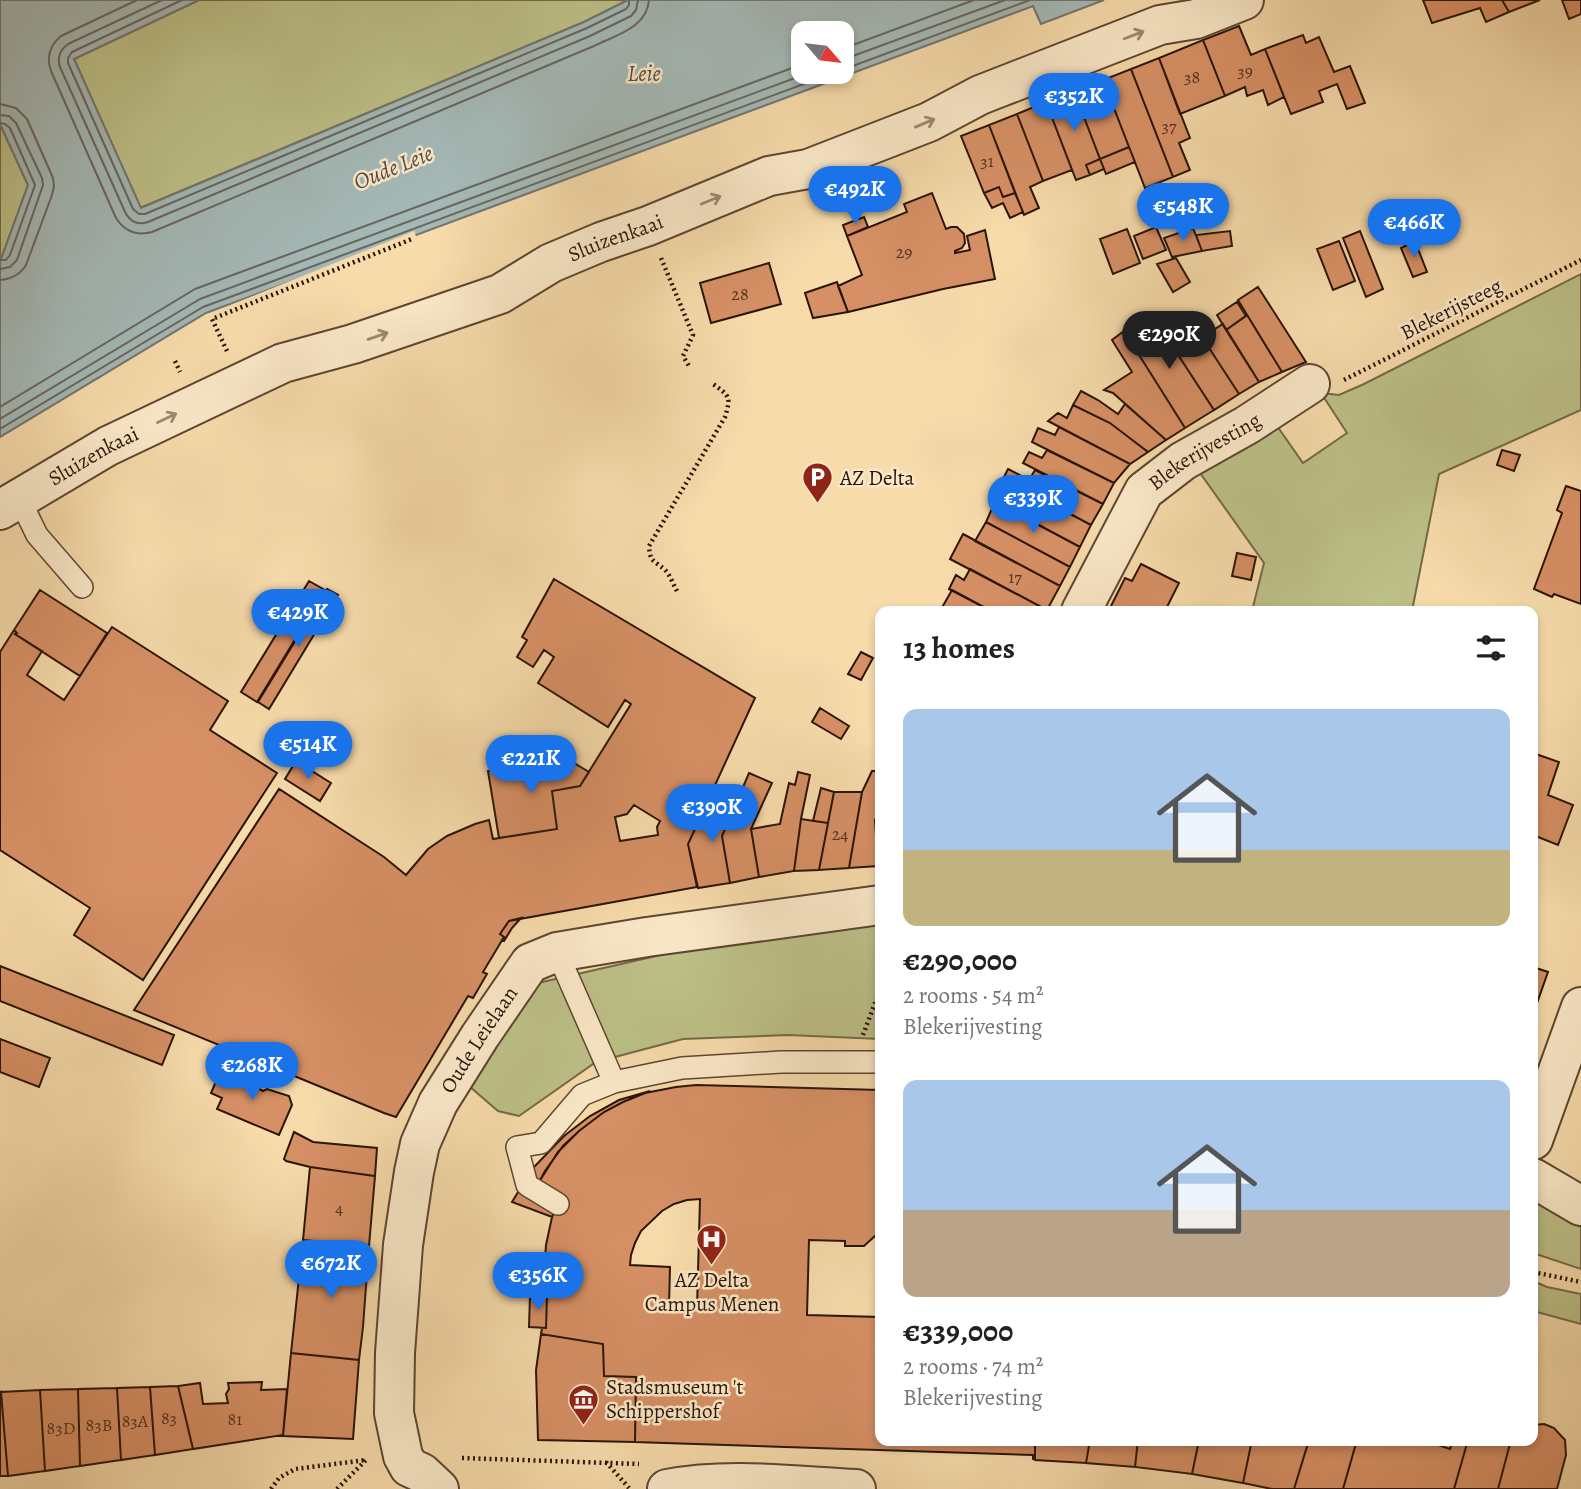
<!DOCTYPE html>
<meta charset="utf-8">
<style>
body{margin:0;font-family:Alegreya,serif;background:#f6f6f6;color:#202124;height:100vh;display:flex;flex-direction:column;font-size:26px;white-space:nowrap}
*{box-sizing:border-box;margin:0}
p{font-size:23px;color:#757577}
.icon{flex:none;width:38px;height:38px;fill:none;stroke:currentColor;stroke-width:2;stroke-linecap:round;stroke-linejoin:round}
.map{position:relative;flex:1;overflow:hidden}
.details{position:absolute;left:875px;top:606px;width:663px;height:840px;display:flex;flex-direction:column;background:#fff;border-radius:14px;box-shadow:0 4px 10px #0003}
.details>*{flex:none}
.needle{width:46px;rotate:118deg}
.controls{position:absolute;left:791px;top:21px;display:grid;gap:14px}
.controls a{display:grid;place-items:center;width:63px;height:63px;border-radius:14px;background:#fff;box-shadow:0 4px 10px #0003;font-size:35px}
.price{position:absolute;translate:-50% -60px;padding:0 16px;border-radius:24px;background:#1a73e8;color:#fff;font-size:23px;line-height:46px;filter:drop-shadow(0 2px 4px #0008)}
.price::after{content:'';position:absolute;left:50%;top:42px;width:21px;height:16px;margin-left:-10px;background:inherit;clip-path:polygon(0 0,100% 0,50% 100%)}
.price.current{background:#222;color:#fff}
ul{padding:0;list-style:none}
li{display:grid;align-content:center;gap:14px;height:371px;padding:0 28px}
li span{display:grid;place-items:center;height:217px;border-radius:14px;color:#555}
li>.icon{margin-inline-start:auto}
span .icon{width:126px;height:126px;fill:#fffc;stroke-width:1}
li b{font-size:30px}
h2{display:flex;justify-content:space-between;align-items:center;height:84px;padding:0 28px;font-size:30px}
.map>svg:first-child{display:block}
</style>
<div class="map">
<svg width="1581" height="1489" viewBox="0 0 1581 1489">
<rect width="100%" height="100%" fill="#f7dbab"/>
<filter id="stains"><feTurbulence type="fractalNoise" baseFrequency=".00286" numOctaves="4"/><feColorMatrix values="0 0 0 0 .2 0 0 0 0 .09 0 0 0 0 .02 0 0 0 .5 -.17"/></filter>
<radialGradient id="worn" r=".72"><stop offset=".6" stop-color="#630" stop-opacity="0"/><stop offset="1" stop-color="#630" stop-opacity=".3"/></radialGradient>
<path fill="#bdc088" stroke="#746a48" stroke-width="2" d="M199,0H628L584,22L140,208L74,59Z
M0,124L28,185L0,262Z
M1581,274V410L1439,474L1412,611H1252L1264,563L1198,470L1275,423L1303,463L1347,433L1321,393L1339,395L1364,384Z
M880,918V1039L788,1035L683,1039L596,1062L519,1116L498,1111L469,1086L538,983L665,954Z
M1533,1198L1581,1227V1269L1533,1253Z
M1533,1281L1547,1287L1581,1294V1324L1533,1311Z"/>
<path fill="#a4b8b6" stroke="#737670" stroke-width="2" fill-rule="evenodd" d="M0,0H199L74,59L141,208L584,22L628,0H1104L1041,24L1033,6L206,313L0,437V262L28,185L0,124ZM803,33H842V72H803Z"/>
<path fill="#f7dbab" d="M414,231L417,239L219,312L218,310Z"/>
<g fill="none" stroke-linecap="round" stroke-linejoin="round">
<path stroke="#67665f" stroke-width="2" d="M137,0L61,36C49,46 46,57 51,71L116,218C125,232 137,236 152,232L594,46C616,35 647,28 649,0
M162,0L68,44C60,50 57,58 60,67L126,214C131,222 139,225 148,222L590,36L631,16L636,10L638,0
M182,0L72,52L68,58V63L133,209L139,214H145L587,28L626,9L629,5V0
M842,49L974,0
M842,60L1005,0
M842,70L1030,0
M0,104L16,108L27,119L53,178L54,186L52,195L26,265C20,275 12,279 0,280
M0,115L9,116L16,123L42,178L43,185L17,260L10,267L0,269
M0,123L5,124L10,128L35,185L10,255L6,260H0
M0,407L195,289L803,64
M0,419L200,299L811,72
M0,429L203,307L836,72"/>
</g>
<path fill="#d79065" stroke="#2a1408" stroke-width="2" fill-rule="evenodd" d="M1423,0H1502L1509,12L1486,22L1480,8L1432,23Z
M1502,0H1540L1509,12Z
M1562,0H1581V14L1569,19Z
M1239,26L1251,55L1265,49L1284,97L1268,105L1263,90L1247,96L1245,87L1225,96L1203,40Z
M1303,35L1306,43L1319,37L1334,72L1350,66L1365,103L1347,109L1337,84L1319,91L1323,102L1291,114L1265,49Z
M1203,40L1225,96L1180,114L1159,58Z
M1159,58L1190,138L1179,143L1190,170L1173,177L1131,69Z
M1131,69L1173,177L1145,188L1103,80Z
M1103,80L1129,147L1100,159L1074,91Z
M1074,91L1100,159L1086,165L1090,175L1076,180L1046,102Z
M1046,102L1072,170L1043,181L1017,114Z
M1017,114L1043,181L1030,187L1039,208L1024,215L989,125Z
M989,125L1015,193L1003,197L999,187L984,193L961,136Z
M1129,147L1135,162L1106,174L1100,159Z
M1100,159L1104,169L1090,175L1086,165Z
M999,187L1003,197L1015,193L1023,212L1010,218L1003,203L992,208L984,193Z
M932,193L946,229L951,227H957L964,234L965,243L962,248L955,251V253L970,250L967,236L985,230L995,279L943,289L848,312L838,286L862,275L847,236L907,212L904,204Z
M864,217L868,227L847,236L843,225Z
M1156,227L1166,250L1143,259L1134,236Z
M1193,228L1202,251L1172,257L1164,238Z
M1127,229L1140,263L1113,274L1100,239Z
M1230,231L1232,246L1202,251L1196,235Z
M1360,231L1383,289L1366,297L1343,238Z
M1339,241L1355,281L1333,290L1317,249Z
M1415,241L1427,272L1413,277L1401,248Z
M1176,258L1190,282L1173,292L1157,264Z
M769,263L781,304L711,323L700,283Z
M837,282L848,312L813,318L805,293Z
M1258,287L1306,362L1282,372L1238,300Z
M1237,302L1246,316L1226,330L1217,315Z
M1152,315L1214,410L1185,428L1124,331Z
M1247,315L1282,372L1259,382L1226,330Z
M1223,324L1259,382L1239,394L1202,337Z
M1124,331L1185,428L1166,440L1113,393L1104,390L1132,372L1112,340Z
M1198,331L1239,394L1214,410L1173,347Z
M1081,391L1098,400L1118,414L1125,404L1166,440L1148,452L1110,423L1073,405Z
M1073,405L1110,423L1148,452L1130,464L1048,421L1058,413L1067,418Z
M1059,427L1130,464L1114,483L1032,442L1038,428L1055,435Z
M1047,450L1114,483L1103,504L1023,463L1029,452L1042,458Z
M1502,450L1520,455L1514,471L1497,465Z
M1008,469L1029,480L1035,470L1103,504L1091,525L1003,479Z
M1566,486L1581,491V604L1554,594L1552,597L1534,589L1562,513L1557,510Z
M1020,487L1091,525L1080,547L1009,509Z
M995,502L1080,547L1070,567L986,522Z
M986,522L1070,567L1060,586L975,541Z
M963,534L1060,586L1047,610L950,559Z
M1237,553L1256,557L1251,580L1232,576Z
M1141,564L1179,583L1165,611L1109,610L1125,578L1132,581Z
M970,569L1047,610V611H991L949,589L956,575L964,580Z
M554,579L755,698L688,844L697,887L509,921L500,934L504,937L483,972L487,974L473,998L468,996L396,1117L384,1113L134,1010L279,789L384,857L406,875L428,849L447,836L475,824L489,820L493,839L557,829L552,791L580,786L631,704L625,700L608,727L538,683L554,657L544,650L533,667L517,657L527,640L522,637ZM634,805L660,821L657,827L658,835L620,841L615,817L627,814Z
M309,581L325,590L257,702L241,692Z
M327,589L338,595L269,709L258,702Z
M40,590L107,633L80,676L15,634L17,633L14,630Z
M952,590L991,611H940Z
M112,627L228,701L210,730L277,773L143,980L74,935L90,908L0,850V652L14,630L17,633L15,634L42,651L27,675L64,700Z
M861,652L873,658L861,680L848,674Z
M820,708L849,726L841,739L812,722Z
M1533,753L1559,762L1548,795L1573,805L1558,845L1533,835Z
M564,757L589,772L580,786L552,791L557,829L499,838L488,771Z
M296,761L331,783L320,801L285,779Z
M872,771H880V811L875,820L878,866L849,868L862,792Z
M798,772L810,775L801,819L794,871L759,877L751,829L780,824L789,783L795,785Z
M749,773L772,783L751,829L759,877L730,883L722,836Z
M821,788L834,792L828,823L813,821Z
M834,792H862L849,868L819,870Z
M739,797L722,836L730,883L698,888L688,844L709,799L714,801L725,798Z
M880,811V866H878L875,820Z
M801,819L828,823L819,870L794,871Z
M521,918L512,928L504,941L502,940L504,937L500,934L509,921Z
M0,966L174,1035L162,1065L0,1001Z
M1533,967L1548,972L1537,1003L1533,1001Z
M0,1039L50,1058L39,1087L0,1072Z
M220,1072L231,1077L233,1072L250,1079V1084L263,1091L267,1089L289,1096L292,1105L279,1135L217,1109L222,1098L211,1093Z
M696,1085L880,1090V1170H879L876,1235L864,1246H845V1241L809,1240L807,1315L880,1317V1440H1035V1460L1033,1459V1455L635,1442L636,1377L604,1376L603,1344L541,1334L542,1328H546L547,1295L543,1296V1290L546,1245L552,1217L562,1195L539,1182L545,1171L563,1146L579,1131L604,1112L623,1102L645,1093L676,1087ZM700,1199L697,1308L669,1306L670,1267L630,1265L631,1255L635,1243L641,1231L662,1211L674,1204L687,1200Z
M650,1091L623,1102L604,1112L579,1131L558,1152L539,1182L562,1195L552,1217L512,1202L532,1169L564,1136L590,1116L619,1100Z
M294,1132L313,1142L377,1148L375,1176L310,1167L286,1161L284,1159Z
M310,1167L375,1176L369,1246L303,1240Z
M303,1240L369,1246L363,1327L359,1360L291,1353Z
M547,1295L546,1328L529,1327L530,1296Z
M541,1334L603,1344L604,1376L636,1377L635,1442L538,1440L536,1370Z
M291,1353L359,1360L353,1439L283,1436Z
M262,1382L261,1390L287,1389L283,1435L193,1449L178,1386L200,1383L203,1404L228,1403L226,1394L229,1389L228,1383Z
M178,1386L193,1449L155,1455L150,1387Z
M150,1387L155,1455L121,1460L117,1388Z
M117,1388L121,1460L80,1466L78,1389Z
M78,1389L80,1466L45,1471L40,1390Z
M40,1390L45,1471L8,1476L1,1392Z
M1,1392L8,1476H0V1393Z
M1544,1424L1554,1428L1565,1440L1566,1455L1557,1489H1498L1511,1440H1533V1425Z
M1035,1440H1090L1086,1463L1035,1460Z
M1090,1440H1138L1135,1467L1086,1463Z
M1138,1440L1199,1441L1192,1474L1135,1467Z
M1199,1440H1252L1243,1483L1192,1474Z
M1252,1440H1309L1294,1489H1272L1243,1483Z
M1309,1440H1357L1343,1489H1294Z
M1357,1440H1424L1450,1449L1453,1440H1468L1454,1489H1343Z
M1468,1440H1511L1498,1489H1454Z"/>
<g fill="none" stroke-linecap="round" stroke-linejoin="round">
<defs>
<path id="service" d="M19,498L37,535L82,587
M557,952L614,1082
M558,1204L527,1185L517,1147L541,1143L582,1095L614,1082L682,1068L781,1062H880"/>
<g id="minor">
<path id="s1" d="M0,510L108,446L283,363L353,344L500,294L551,263L601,242L648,226L769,176L808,169L929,122L980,95L1160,25L1196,19L1244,0"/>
<path id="s2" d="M1081,611L1144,491L1183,461L1247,425L1310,384"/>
<path d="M1533,1140L1581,1007"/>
<path d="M1533,1178L1581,1206"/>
<path id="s3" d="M439,1489L422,1473L409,1467L403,1456L394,1413L395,1353L403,1245L414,1172L420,1144L438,1103L480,1036L530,963L557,952L647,937L880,905"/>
</g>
<path id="tertiary" d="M667,1489C729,1477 793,1486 856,1489"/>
</defs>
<use href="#service" stroke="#5d4631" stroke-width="24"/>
<use href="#minor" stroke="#5d4631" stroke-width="42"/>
<use href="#tertiary" stroke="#5d4631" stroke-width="42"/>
<path stroke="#2a1408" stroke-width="4.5" stroke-dasharray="2 3.5" stroke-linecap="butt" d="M661,258L693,335L683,356L689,366
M227,351L212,319L412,239
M175,361L180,372
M1344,380L1581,260
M677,591C673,584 670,575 665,570C654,560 650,563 649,546L725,417C731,397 730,396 713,384
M863,1035L880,990
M1533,1272L1581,1282
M462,1458L639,1464
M606,1462L629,1488
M271,1489L279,1478L295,1469L366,1460
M337,1489L366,1460"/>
<use href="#service" stroke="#fae8c8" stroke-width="21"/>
<use href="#minor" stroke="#fae8c8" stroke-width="38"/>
<use href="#tertiary" stroke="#fae8c8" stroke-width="38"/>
</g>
<defs><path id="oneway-shaft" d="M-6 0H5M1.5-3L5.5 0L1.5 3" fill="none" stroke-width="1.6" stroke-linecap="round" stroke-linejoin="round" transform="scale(1.75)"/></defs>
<g stroke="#9c8972">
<use href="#oneway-shaft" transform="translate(1134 35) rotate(-21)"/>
<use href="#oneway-shaft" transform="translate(925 123) rotate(-23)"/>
<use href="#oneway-shaft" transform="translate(711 200) rotate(-22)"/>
<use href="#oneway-shaft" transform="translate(378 336) rotate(-19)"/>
<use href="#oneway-shaft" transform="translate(167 418) rotate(-25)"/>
</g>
<defs>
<symbol id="parking-pin" viewBox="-11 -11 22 30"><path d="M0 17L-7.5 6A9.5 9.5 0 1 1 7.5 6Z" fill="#8f2418" stroke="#fae8c8"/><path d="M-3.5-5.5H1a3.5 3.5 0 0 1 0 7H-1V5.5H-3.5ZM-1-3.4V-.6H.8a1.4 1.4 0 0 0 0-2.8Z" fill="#fff"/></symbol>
<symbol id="hospital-pin" viewBox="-11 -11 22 30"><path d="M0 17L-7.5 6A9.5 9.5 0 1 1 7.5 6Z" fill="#8f2418" stroke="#fae8c8"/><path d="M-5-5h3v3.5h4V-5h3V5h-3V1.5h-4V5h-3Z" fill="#fff"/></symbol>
<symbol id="museum-pin" viewBox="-11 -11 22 30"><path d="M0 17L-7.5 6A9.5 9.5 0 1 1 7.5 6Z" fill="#8f2418" stroke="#fae8c8"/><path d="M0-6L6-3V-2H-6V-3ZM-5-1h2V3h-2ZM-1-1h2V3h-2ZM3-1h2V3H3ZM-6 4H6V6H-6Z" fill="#fff"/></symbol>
</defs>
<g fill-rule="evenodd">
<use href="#parking-pin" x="800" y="460" width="35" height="47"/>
<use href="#hospital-pin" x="694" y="1222" width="35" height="47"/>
<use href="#museum-pin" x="566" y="1382" width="35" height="47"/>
</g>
<g text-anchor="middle" stroke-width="5" stroke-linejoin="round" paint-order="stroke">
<g font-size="18" fill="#55331f">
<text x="1245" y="77">39</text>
<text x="1192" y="83">38</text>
<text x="1169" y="132">37</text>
<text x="987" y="167">31</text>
<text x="904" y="258">29</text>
<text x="740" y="300">28</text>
<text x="1015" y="583">17</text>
<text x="840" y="840">24</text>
<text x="339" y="1214">4</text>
<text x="169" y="1424">83</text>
<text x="235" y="1425">81</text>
<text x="135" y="1427">83A</text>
<text x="99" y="1431">83B</text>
<text x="61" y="1434">83D</text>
</g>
<g font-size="21" fill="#2a1408" stroke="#fae8c8">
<text dy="7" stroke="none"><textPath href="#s1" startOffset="676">Sluizenkaai</textPath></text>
<text transform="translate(1451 309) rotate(-27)" y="7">Blekerijsteeg</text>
<text dy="7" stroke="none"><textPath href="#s2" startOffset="208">Blekerijvesting</textPath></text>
<text dy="7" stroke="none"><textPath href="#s1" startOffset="108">Sluizenkaai</textPath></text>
<text dy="7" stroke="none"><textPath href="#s3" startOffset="485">Oude Leielaan</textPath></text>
</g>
<g font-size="21" fill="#2a1408" stroke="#fae8c8" text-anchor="start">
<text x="840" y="485">AZ Delta</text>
<text x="712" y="1287" text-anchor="middle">AZ Delta<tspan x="712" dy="24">Campus Menen</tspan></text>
<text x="606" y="1394">Stadsmuseum 't<tspan x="606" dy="24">Schippershof</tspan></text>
</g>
<g font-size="23" font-style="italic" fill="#554d45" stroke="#fae8c8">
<text x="644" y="81">Leie</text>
<text transform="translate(393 167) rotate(-22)" y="8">Oude Leie</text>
</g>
</g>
<rect width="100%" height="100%" filter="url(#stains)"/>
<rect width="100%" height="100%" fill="url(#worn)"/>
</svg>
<div class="controls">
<a><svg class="needle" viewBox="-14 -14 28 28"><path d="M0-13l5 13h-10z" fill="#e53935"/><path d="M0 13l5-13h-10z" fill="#757577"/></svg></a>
</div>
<b class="price" style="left:1074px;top:133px">€352K</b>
<b class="price" style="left:855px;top:226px">€492K</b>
<b class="price" style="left:1183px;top:243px">€548K</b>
<b class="price" style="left:1414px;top:259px">€466K</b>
<b class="price current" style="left:1169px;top:371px">€290K</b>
<b class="price" style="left:1033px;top:535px">€339K</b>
<b class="price" style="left:298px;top:649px">€429K</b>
<b class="price" style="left:308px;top:781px">€514K</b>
<b class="price" style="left:531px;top:795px">€221K</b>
<b class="price" style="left:712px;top:844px">€390K</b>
<b class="price" style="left:252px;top:1102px">€268K</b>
<b class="price" style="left:331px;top:1300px">€672K</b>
<b class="price" style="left:538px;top:1312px">€356K</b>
<section class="details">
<h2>13 homes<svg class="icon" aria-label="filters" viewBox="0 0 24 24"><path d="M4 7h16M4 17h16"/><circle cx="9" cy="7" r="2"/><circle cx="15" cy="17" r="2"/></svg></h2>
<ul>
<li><span style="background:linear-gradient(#a9c7e8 65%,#c2b280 0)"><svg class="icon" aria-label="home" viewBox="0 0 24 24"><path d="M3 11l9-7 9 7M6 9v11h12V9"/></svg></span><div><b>€290,000</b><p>2 rooms · 54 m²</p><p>Blekerijvesting</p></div></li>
<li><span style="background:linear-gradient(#a9c7e8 60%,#b9a48a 0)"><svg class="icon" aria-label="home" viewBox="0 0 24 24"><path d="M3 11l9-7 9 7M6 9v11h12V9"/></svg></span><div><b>€339,000</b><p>2 rooms · 74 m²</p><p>Blekerijvesting</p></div></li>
</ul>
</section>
</div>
